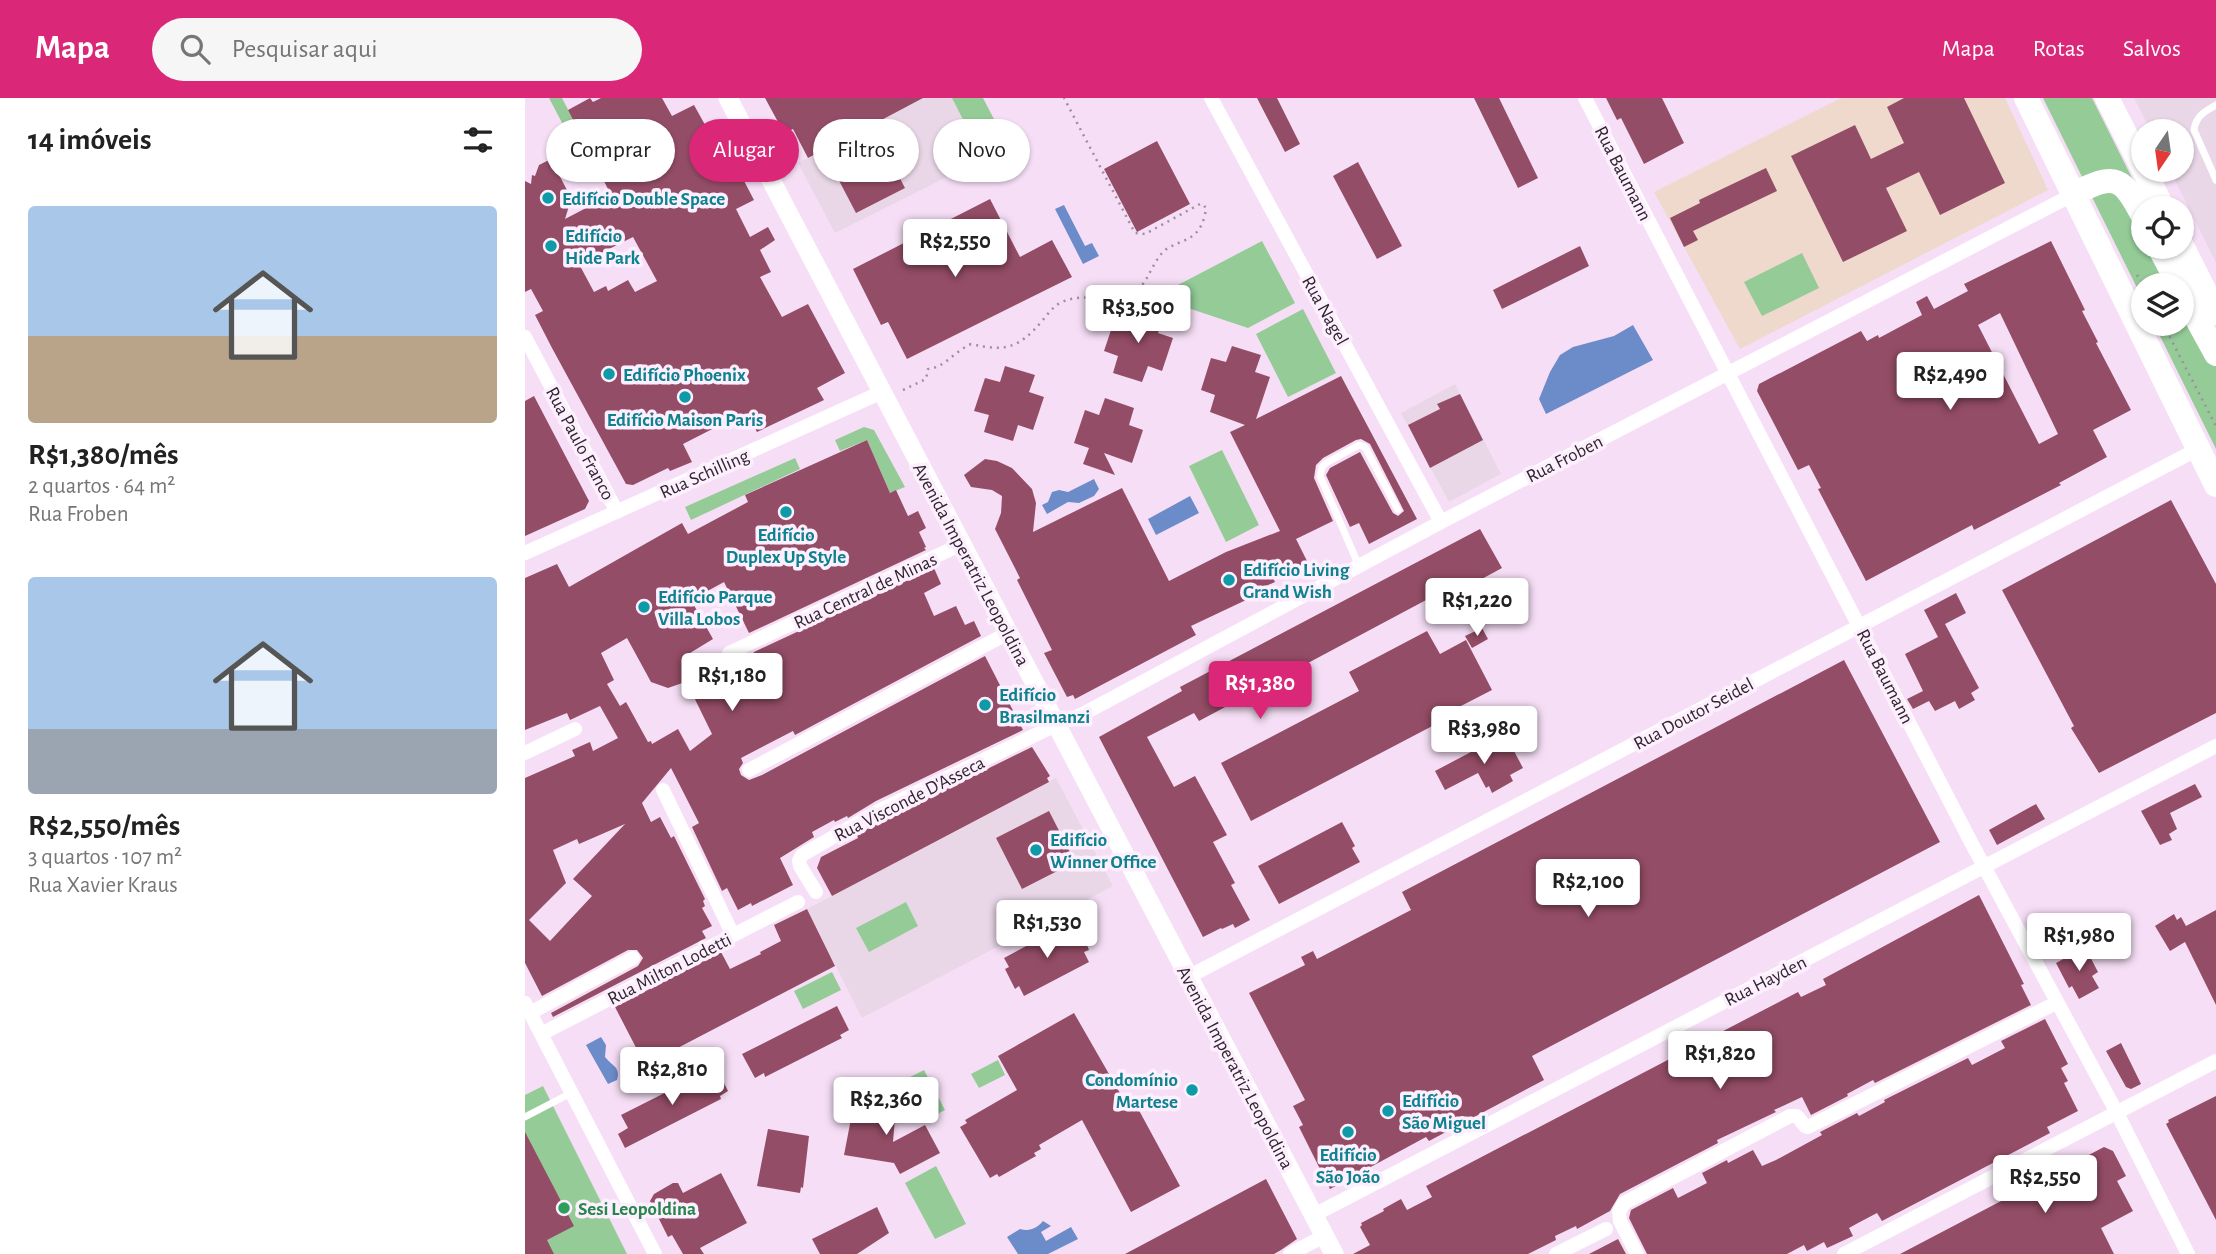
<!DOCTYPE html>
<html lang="pt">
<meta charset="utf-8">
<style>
body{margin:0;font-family:"Alegreya Sans",sans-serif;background:#f6f6f6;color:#222;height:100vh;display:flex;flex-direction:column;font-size:26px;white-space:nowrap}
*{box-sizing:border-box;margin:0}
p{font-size:23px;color:#767676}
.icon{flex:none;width:38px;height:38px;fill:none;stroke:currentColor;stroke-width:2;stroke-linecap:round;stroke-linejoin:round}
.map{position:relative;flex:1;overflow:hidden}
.side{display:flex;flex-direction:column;background:#fff;width:525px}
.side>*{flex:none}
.banner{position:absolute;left:21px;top:21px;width:665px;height:63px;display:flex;gap:14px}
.needle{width:46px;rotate:193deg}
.tools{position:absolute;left:1606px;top:21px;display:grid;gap:14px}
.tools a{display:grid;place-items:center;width:63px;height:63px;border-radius:50%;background:#fff;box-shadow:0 2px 5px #0004;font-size:35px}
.price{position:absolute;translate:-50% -60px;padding:0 16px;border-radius:7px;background:#fff;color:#222;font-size:23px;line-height:46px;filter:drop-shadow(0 2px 4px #0008)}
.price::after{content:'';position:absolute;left:50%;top:42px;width:21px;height:16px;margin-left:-10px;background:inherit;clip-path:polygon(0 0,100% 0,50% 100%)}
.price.selected{background:#db2777;color:#fff}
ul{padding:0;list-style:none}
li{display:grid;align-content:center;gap:14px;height:371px;padding:0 28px}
li span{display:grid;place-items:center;height:217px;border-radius:7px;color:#555}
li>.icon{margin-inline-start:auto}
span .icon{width:126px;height:126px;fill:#fffc;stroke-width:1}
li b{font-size:30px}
h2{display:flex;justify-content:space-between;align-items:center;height:84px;padding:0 28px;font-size:30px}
.chip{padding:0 24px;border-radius:32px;background:#fff;box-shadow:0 2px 5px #0004;font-size:24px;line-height:63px}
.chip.selected{background:#db2777;color:#fff}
header{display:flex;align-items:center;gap:42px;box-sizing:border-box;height:98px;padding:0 35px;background:#db2777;color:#fff}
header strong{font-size:33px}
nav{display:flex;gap:38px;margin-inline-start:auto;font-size:24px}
.search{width:490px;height:63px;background:#f6f6f6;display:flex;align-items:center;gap:18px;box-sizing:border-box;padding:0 24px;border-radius:38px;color:#767676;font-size:26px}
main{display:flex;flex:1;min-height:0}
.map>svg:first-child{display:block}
</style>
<header>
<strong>Mapa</strong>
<div class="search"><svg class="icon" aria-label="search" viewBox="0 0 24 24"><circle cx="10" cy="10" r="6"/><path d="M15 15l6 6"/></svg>Pesquisar aqui</div>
<nav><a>Mapa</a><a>Rotas</a><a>Salvos</a></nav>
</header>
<main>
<section class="side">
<h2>14 imóveis<svg class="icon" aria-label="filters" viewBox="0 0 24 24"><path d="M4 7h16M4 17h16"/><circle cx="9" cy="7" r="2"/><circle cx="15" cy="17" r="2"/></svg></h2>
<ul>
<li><span style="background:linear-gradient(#a9c7e8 60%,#b9a48a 0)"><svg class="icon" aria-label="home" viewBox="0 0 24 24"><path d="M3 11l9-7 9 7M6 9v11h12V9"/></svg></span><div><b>R$1,380/mês</b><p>2 quartos · 64 m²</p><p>Rua Froben</p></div></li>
<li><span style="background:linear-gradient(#a9c7e8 70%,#9aa5b1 0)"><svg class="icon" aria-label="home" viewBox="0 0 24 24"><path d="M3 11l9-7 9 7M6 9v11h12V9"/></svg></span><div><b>R$2,550/mês</b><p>3 quartos · 107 m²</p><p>Rua Xavier Kraus</p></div></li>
</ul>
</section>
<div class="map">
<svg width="1691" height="1156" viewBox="0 0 1691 1156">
<rect width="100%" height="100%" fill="#f6dff6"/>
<path fill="#e9d7e7" d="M398,0H427L458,61L310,135L273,65Z
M1609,0H1691V165L1645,72H1657V33H1626Z
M930,286L976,376L924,404L876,315Z
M531,680L588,788L337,920L282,811Z"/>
<path fill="#efd8cc" d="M1316,0H1480L1523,92L1215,251L1129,94Z"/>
<path fill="#94cb97" d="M24,0H37L54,33L44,38Z
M427,0H458L483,48L458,61Z
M1518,0H1567L1622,110H1619V149H1641L1691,250V351L1629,226H1657V187H1619V204Z
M737,143L770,205L723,230L630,199Z
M1277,155L1294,190L1237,218L1219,184Z
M778,211L811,275L763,299L731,236Z
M339,329L349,332L380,389L365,395L342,342L315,353L310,342Z
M697,352L734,427L701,444L664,368Z
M270,360L275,371L166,422L160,409Z
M381,804L393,828L344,854L331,830Z
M307,874L316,892L278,911L269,893Z
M473,962L480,977L454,990L446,976Z
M399,972L420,1012L401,1022L379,982Z
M18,988L102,1156H0V997Z
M411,1068L441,1126L410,1141L380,1085Z"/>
<path fill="#6b8bc9" d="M539,107L560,148L567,145L574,158L558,166L530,111Z
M1108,227L1128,262L1021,316L1014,301L1025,274L1035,257L1048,249L1089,238Z
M569,381L574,391L569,398L554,405L543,404L522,416L517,407L523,404L527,394L534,392L543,394Z
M665,398L674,415L631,437L623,421Z
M76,939L81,947L80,959C87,968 96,969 92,982L83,986L61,947Z
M518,1123L526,1128L516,1134L521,1143L546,1129L553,1141L523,1156H493L482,1139L495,1131C505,1134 512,1130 518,1123Z"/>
<path fill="#944d66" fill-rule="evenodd" d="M65,0L68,4L76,0H137L147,18L169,7L184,34L174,39L190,70L207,60L229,102L211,111L225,139L243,129L250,142L235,152L246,174L235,179L257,219L283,206L320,275L292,290L299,302L232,334L222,316L205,325L203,323L158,346L167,364L145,373L143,370L108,387L101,386L27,250L10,217L18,213L6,191L0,194V83L6,86L7,77L10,78L14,67L22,63L34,67L32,73L42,92L48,95L40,121L86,97L43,12ZM108,139L132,183L110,194L103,182L83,193L81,188L69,194L54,166Z
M240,0H398L347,27L380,90L331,115L298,52L283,60L268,31L259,35Z
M732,0H752L775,46L760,54Z
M949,0H974L1013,80L993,90Z
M1081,0H1137L1159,45L1119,66L1096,20L1092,22Z
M1379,0H1439L1480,85L1415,117L1394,74L1361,90L1382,133L1318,164L1266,58L1330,27L1346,61L1379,45L1362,9Z
M632,43L665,106L612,134L579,71Z
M833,64L877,148L852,161L808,78Z
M1241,70L1252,93L1168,133L1173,142L1159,149L1145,120L1175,105L1174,102Z
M465,101L495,159L527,142L547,179L382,261L363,224L356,227L328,171Z
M1526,143L1560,212L1557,213L1573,244L1571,245L1606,312L1568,332L1582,359L1534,385L1536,387L1449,432L1447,427L1341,483L1293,391L1296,390L1284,367L1273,372L1232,293L1234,286L1336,233L1342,243L1353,237L1354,240L1397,217L1391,204L1402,198L1409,211L1443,193L1439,186ZM1475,215L1533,336L1514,346L1453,227Z
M1055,148L1064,168L977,211L968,192Z
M610,209L639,218L633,235L648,240L637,273L623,268L617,284L588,275L593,258L579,253L590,220L604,225Z
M707,248L736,257L730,274L745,279L731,321L816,278L892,421L844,446L834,425L825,429L801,377L805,370L835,354L868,415L873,418L879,413L845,346L836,341L831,342L798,360L791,367L789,380L808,423L771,441L783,465L748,480L750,484L736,490L738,494L666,528L671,537L550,601L548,597L542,599L519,555L527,552L492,482L495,480L470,431L476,415L477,398L467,392L446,389L439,377L460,361L472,363L487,370L507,391L511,405L508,434L597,390L644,483L701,454L755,433L705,334L720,327L685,314L690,297L676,292L686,260L701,264Z
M480,268L510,277L504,294L519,299L508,332L493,327L488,343L459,334L464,317L449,313L460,280L475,284Z
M935,296L958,342L905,370L883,327L915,311L912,306Z
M9,298L64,403L60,411L0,438V303Z
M580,300L609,310L604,327L618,332L607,365L579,355L590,377L558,366L564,350L549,345L560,312L574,317Z
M342,342L365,395L371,392L383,418L393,413L401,430L394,434L401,449L399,450L401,452L224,535L199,484L166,502L188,541L165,555L166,582L143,590L126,584L102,540L76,555L89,582L82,586L95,608L101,604L123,644L126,643L127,646L153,631L165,653L187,636L163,587L183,576L189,588L195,585L196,588L234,580L225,562L229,554L409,470L416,486L399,495L409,518L431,508L440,527L449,523L456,538L270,637L268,633L216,660L218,665L214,671L216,677L224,682L237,677L460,558L498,632L351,703L323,720L322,718L310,724L309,722L287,734L289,739L255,760L268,787L227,808L226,805L213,812L202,790L197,793L167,729L174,725L146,670L117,705L126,724L135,719L146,740L149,738L180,801L178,803L180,808L177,810L187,828L177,833L181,840L28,919L26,915L113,868L118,860L112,852H103L17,898L0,865V680L50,658L47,652L65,644L68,653L93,640L75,608L45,622L42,615L0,632V480L32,466L44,489L157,425L163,436L223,404L220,397ZM100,726L48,781L67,798L25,843L4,822L41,785L28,752L52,741L54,746Z
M1646,402L1691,486V615L1574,675L1546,630L1549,628L1477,492Z
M955,431L977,470L918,502L914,496L903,501L674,623L669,615L622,639L649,689L670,678L702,737L688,744L710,785L706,787L725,822L710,830L708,826L697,831L696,830L678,839L574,639L657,593L655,589Z
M1431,495L1441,515L1420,526L1454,590L1446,595L1450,602L1434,611L1430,603L1410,613L1404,603L1388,611L1382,601L1398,593L1380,556L1413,539L1399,512Z
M957,530L963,541L947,550L940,538Z
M902,533L915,556L941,542L967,592L934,609L936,613L726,723L696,665L834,593L824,574Z
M1319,562L1415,744L1007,958L1019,982L904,1043L901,1039L805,1091L774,1029L778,1027L768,1008L780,1002L724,895L780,867L776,859L788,853L792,861L886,812L877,794Z
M980,636L998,670L985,677L988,683L967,695L964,688L961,690L953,675L920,692L910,673Z
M507,649L525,678L522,680L524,684L307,798L292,770L296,759L333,740L332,737L360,721Z
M1670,686L1677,699L1645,715L1652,731L1644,736L1647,742L1635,747L1616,713Z
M1511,706L1520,721L1472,747L1464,732Z
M524,713L550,764L497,791L471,740Z
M817,724L830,748L827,750L835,764L754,806L733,768Z
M1454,797L1499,886L1496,887L1506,907L1350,985L1348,982L1322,996L1323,998L1286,1017L1277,999L1249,1012L1251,1014L1192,1042L1193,1045L1095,1096L1085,1113L1052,1131L1051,1128L1030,1138L1031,1142L1003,1156H828L845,1147L835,1129L837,1127L836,1125L859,1113L858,1111L876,1101L882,1112L907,1099L901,1088L1273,894L1276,899L1301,887L1298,881Z
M282,811L310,868L120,967L90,909L196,854L205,871L236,856L235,854L256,843L249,827Z
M1691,812V907L1660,844L1645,853L1630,828L1649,816L1652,822L1656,819L1661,828Z
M544,825L549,835L553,833L560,842L564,852L559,854L564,864L499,898L494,888L490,891L480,871L484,869L479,860Z
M1560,849L1573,874L1567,878L1574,890L1554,901L1547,888L1544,890L1531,865Z
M312,908L324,932L315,937L317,940L240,979L239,975L230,980L217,956Z
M549,915L603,1009L610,1005L655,1088L606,1114L557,1022L514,1047L516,1051L509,1055L511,1058L474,1079L472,1076L465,1080L435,1029L442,1025L440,1022L492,992L473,958Z
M1520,921L1543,966L1536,970L1543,983L1539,985L1553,1013L1522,1029L1525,1035L1357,1123L1352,1115L1333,1125L1324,1130L1328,1138L1302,1150L1299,1144L1282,1153L1279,1147L1262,1156H1122L1104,1120L1106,1112L1148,1090L1153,1100L1182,1085L1177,1075L1202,1062L1203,1065L1228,1052L1237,1068L1251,1062L1297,1037L1295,1034L1332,1015L1334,1018L1360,1004L1359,1002L1443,960L1447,967L1480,950L1476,943Z
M1596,945L1616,986L1606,991L1601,989L1581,953Z
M191,969L203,993L195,998L196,1001L100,1050L93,1036L103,1030L96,1017Z
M1691,998V1122L1641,1026L1644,1024L1643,1022Z
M330,1000L371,1007L368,1044L400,1027L415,1055L375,1076L369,1065L319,1057Z
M243,1031L284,1038L278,1090L276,1089L275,1095L232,1088Z
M0,1034L49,1128L22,1142L29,1156H0Z
M1579,1049L1588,1053L1601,1078L1592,1083L1608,1113L1576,1130L1589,1156H1375Z
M196,1075L222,1125L175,1150L179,1156H158L147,1137L143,1139L125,1103L129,1096L148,1085H153L158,1095Z
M741,1081L772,1141L756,1152L749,1156H600Z
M352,1109L364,1135L332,1156H295L287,1141Z
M1093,1141L1101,1156H1064Z"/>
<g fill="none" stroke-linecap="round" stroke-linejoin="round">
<path stroke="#9f8e9f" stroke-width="2.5" stroke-dasharray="2 5" stroke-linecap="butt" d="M1612,177L1619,189
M1638,226L1691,328
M378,292L401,281L403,271C419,270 430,253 446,246C481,254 494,250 517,223C523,216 528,208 537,204C560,194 580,205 601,199C622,192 624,169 638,154C648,144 666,144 674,131C678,126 680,117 681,111L679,107L675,106L620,136L610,135L539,0"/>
<path stroke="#fff" stroke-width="7" d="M1691,7C1679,14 1671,18 1669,32L1691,82
M834,468L795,378L797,369L801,365L834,347L840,349L873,412
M0,1019L46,995"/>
<path stroke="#fff" stroke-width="14" d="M686,0L916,424
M1060,0L1448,748L1591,1013L1663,1156
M0,239L92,414
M0,455L357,294
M204,555L437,446
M0,655L50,631
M224,672L483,535
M138,692L208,837
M291,794L275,768L274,763L277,757L355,712L531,627L556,617L916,424L1549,96
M663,879L1673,351
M0,905L130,1156
M5,915L108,860
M16,936L273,804
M789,1117L1691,648
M765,1156L799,1138
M1031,1156L1081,1131
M1112,1156L1095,1123L1094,1114L1099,1105L1265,1018H1272L1280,1028L1283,1029L1531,905
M1319,1156L1691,963"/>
<path stroke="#fff" stroke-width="19" d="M203,0L809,1156"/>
<path stroke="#fff" stroke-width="24" d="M1501,0L1691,387
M1582,0L1638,110
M1549,96C1591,73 1598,80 1619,120
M1657,148L1691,215
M1634,149L1654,187
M1657,194L1691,256"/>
</g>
<g fill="#0f9aa8" stroke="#fdeffd" stroke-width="2.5">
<circle cx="23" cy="100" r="7"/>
<circle cx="26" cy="148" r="7"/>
<circle cx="84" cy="276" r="7"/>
<circle cx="160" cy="299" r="7"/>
<circle cx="261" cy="414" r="7"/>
<circle cx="704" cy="482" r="7"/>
<circle cx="119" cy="509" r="7"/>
<circle cx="460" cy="607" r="7"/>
<circle cx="511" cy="752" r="7"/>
<circle cx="667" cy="992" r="7"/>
<circle cx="863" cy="1013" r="7"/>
<circle cx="823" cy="1034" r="7"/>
</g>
<circle fill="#2e9e5b" stroke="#fdeffd" stroke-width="2.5" cx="39" cy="1110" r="7"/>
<g text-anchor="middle" stroke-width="7" stroke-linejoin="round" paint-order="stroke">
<g font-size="19" fill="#2e262e" stroke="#fdeffd">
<text transform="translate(1099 75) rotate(63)" y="7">Rua Baumann</text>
<text transform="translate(801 212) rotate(61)" y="7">Rua Nagel</text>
<text transform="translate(56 345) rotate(62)" y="7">Rua Paulo Franco</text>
<text transform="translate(1039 360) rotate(-27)" y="7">Rua Froben</text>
<text transform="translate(179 375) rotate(-24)" y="7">Rua Schilling</text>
<text transform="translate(447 466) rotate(62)" y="7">Avenida Imperatriz Leopoldina</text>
<text transform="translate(340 492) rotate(-25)" y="7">Rua Central de Minas</text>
<text transform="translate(1361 578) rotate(63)" y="7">Rua Baumann</text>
<text transform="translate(1168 615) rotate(-28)" y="7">Rua Doutor Seidel</text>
<text transform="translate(384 700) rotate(-27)" y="7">Rua Visconde D'Asseca</text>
<text transform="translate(144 870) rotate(-27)" y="7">Rua Milton Lodetti</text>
<text transform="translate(1240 882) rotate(-27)" y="7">Rua Hayden</text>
<text transform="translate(711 969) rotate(62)" y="7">Avenida Imperatriz Leopoldina</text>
</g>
<g font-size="19" font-weight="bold" fill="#0d838f" stroke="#fdeffd" text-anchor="start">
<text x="37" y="107">Edifício Double Space</text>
<text x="40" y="144">Edifício<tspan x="40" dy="22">Hide Park</tspan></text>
<text x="98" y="283">Edifício Phoenix</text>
<text x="160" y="328" text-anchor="middle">Edifício Maison Paris</text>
<text x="261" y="443" text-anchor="middle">Edifício<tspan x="261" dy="22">Duplex Up Style</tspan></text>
<text x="718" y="478">Edifício Living<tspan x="718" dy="22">Grand Wish</tspan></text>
<text x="133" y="505">Edifício Parque<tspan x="133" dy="22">Villa Lobos</tspan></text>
<text x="474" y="603">Edifício<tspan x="474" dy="22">Brasilmanzi</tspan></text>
<text x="525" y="748">Edifício<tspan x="525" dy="22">Winner Office</tspan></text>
<text x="653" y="988" text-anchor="end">Condomínio<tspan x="653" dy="22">Martese</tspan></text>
<text x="877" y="1009">Edifício<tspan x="877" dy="22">São Miguel</tspan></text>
<text x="823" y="1063" text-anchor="middle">Edifício<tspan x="823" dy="22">São João</tspan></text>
</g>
<g font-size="19" font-weight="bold" fill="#27864d" stroke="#fdeffd" text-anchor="start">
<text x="53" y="1117">Sesi Leopoldina</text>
</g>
</g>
</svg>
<div class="tools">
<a><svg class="needle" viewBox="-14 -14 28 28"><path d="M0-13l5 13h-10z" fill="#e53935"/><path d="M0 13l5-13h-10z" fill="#767676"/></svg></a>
<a><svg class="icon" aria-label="locate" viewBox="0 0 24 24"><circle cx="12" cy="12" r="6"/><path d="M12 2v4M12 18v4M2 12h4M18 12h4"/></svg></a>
<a><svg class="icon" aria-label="layers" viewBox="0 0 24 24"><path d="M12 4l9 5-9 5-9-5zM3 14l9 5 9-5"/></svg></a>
</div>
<b class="price" style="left:430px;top:181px">R$2,550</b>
<b class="price" style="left:613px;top:247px">R$3,500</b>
<b class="price" style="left:1425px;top:314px">R$2,490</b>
<b class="price" style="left:952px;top:540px">R$1,220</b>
<b class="price" style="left:207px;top:615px">R$1,180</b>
<b class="price selected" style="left:735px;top:623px">R$1,380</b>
<b class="price" style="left:959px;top:668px">R$3,980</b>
<b class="price" style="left:1063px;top:821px">R$2,100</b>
<b class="price" style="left:522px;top:862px">R$1,530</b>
<b class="price" style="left:1554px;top:875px">R$1,980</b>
<b class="price" style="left:1195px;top:993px">R$1,820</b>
<b class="price" style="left:147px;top:1009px">R$2,810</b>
<b class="price" style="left:361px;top:1039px">R$2,360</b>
<b class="price" style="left:1520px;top:1117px">R$2,550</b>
<div class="banner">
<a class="chip">Comprar</a>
<a class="chip selected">Alugar</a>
<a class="chip">Filtros</a>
<a class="chip">Novo</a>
</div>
</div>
</main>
